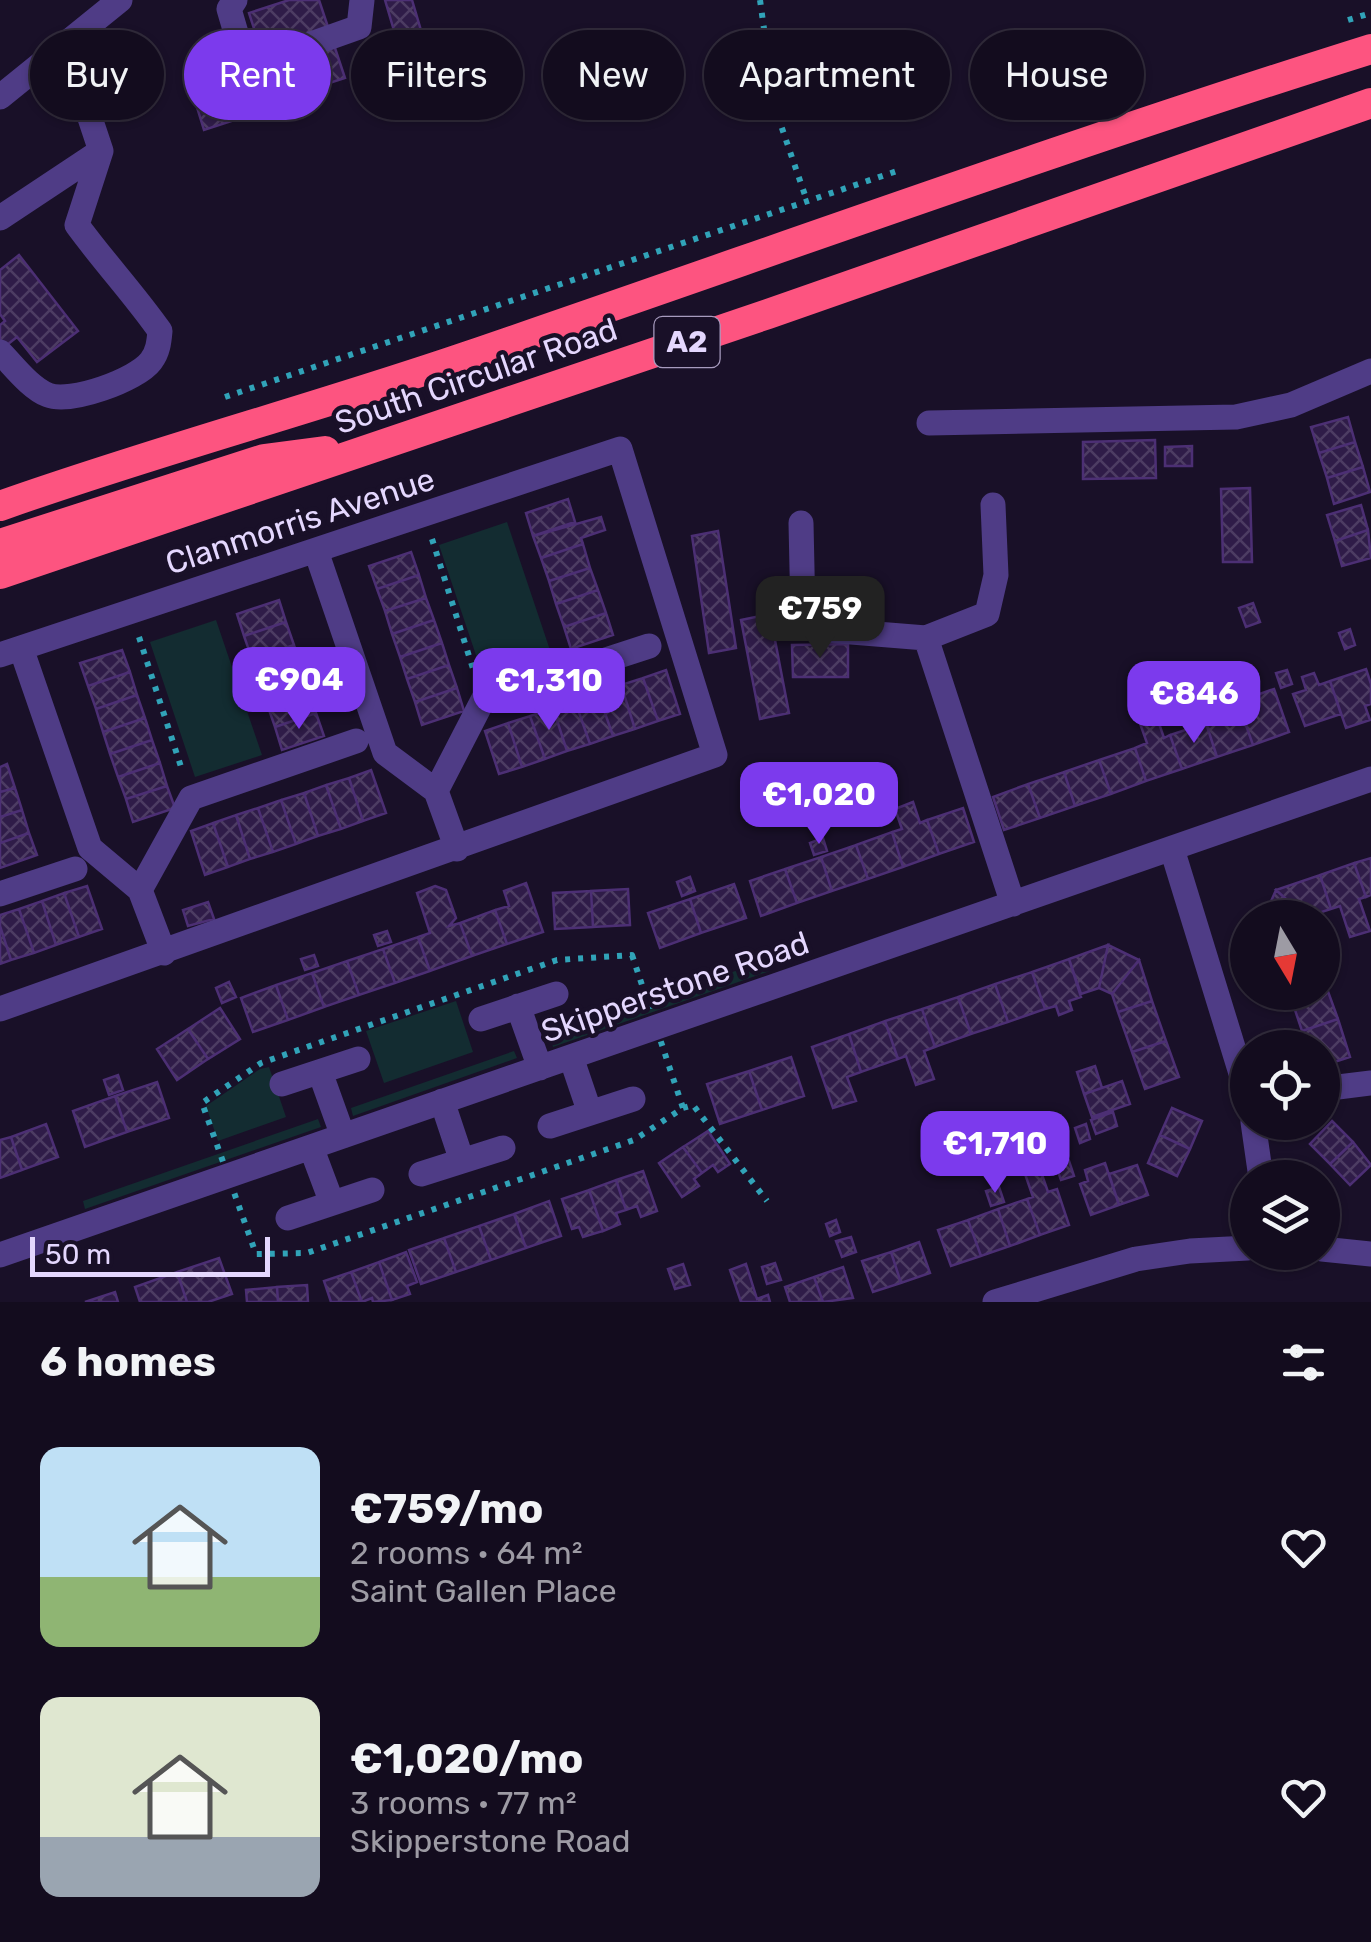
<!DOCTYPE html>
<meta charset="utf-8">
<style>
body{margin:0;font-family:Rubik,sans-serif;background:#201a2b;color:#f1f3f6;height:100vh;display:flex;flex-direction:column;font-size:38px;white-space:nowrap}
*{box-sizing:border-box;margin:0}
p{font-size:32px;color:#9d9ba4}
.icon{flex:none;width:55px;height:55px;fill:none;stroke:currentColor;stroke-width:2;stroke-linecap:round;stroke-linejoin:round}
.map{position:relative;height:1302px;overflow:hidden}
.sheet{display:flex;flex-direction:column;background:#130c1e;flex:1}
.sheet>*{flex:none}
.guide{position:absolute;left:30px;top:30px;width:1312px;height:90px;display:flex;gap:20px}
.needle{width:65px;rotate:170deg}
.tools{position:absolute;left:1230px;top:900px;display:grid;gap:20px}
.tools a{display:grid;place-items:center;width:110px;height:110px;border-radius:50%;background:#130c1e;box-shadow:0 2px 8px #0004,0 0 0 2px #322c3c;font-size:50px}
.scale{position:absolute;left:30px;bottom:25px;width:240px;box-sizing:border-box;padding-left:10px;border:5px solid #e4d7fe;border-top:0;font-size:28px;line-height:35px;white-space:nowrap;color:#e4d7fe;-webkit-text-stroke:8px #191028;paint-order:stroke}
.price{position:absolute;translate:-50% -85px;padding:0 22px;border-radius:20px;background:#7c3aed;color:#fff;font-size:32px;line-height:65px;filter:drop-shadow(0 2px 5px #0008)}
.price::after{content:'';position:absolute;left:50%;top:60px;width:30px;height:22px;margin-left:-15px;background:inherit;clip-path:polygon(0 0,100% 0,50% 100%)}
.price.selected{background:#222;color:#fff}
ul{padding:0;list-style:none}
li{display:flex;align-items:center;gap:30px;height:250px;padding:0 40px}
li span{display:grid;place-items:center;flex:none;width:280px;height:200px;border-radius:20px;color:#555}
li>.icon{margin-inline-start:auto}
span .icon{width:120px;height:120px;fill:#fffc;stroke-width:1}
li b{font-size:42px}
h2{display:flex;justify-content:space-between;align-items:center;height:120px;padding:0 40px;font-size:42px}
.pill{padding:0 35px;border-radius:45px;background:#130c1e;box-shadow:0 2px 8px #0004,0 0 0 2px #322c3c;font-size:35px;line-height:90px}
.pill.selected{background:#7c3aed;color:#fff}
.map>svg:first-child{display:block}
</style>
<div class="map">
<svg width="1371" height="1302" viewBox="0 0 1371 1302">
<defs>
<pattern id="building-cross-hatch" width="8" height="8" patternUnits="userSpaceOnUse" patternTransform="scale(2.5)"><rect width="8" height="8" fill="#2f1c48"/><path d="M0 0l8 8M0 8l8-8" fill="none" stroke="#4d3c63"/></pattern>
</defs>
<rect width="100%" height="100%" fill="#191028"/>
<path fill="#132c31" d="M507,522L553,659L485,682L439,545Z
M216,620L262,755L195,777L150,642Z
M766,960L770,971L553,1047L550,1037Z
M456,1001L473,1052L384,1083L366,1031Z
M514,1051L517,1058L353,1116L351,1108Z
M269,1067L286,1117L218,1141L206,1106L260,1069Z
M318,1119L321,1127L85,1209L83,1201Z"/>
<path fill="url(#building-cross-hatch)" stroke="#4c2f74" stroke-width="2.5" d="M289,0H319L345,78L277,100L249,13Z
M385,0H412L425,44L400,51Z
M230,65L247,116L204,130L188,78Z
M19,255L78,331L37,362L17,337L3,348L0,344V325L5,321L0,314V270Z
M1348,417L1355,442L1319,453L1311,427Z
M1155,440L1156,478L1083,479V442Z
M1355,442L1363,467L1327,478L1319,453Z
M1192,446V466H1165V447Z
M1363,467L1370,492L1334,504L1327,478Z
M1250,488L1252,562H1223L1221,489Z
M568,499L575,522L533,536L526,513Z
M1361,505L1368,530L1335,541L1327,515Z
M601,517L605,530L581,538L583,544L541,558L533,536Z
M1368,530L1371,558L1342,566L1335,541Z
M718,531L736,648L709,653L692,536Z
M583,544L590,568L549,581L541,558Z
M411,552L419,575L377,589L369,566Z
M590,568L598,590L556,604L549,581Z
M419,575L426,598L385,611L377,589Z
M598,590L606,613L564,627L556,604Z
M426,598L434,620L392,634L385,611Z
M279,600L286,622L244,636L237,614Z
M1253,603L1260,622L1246,627L1239,608Z
M606,613L613,635L571,649L564,627Z
M770,614L789,713L760,719L741,620Z
M434,620L442,643L400,657L392,634Z
M286,622L294,645L252,659L244,636Z
M1350,629L1355,645L1345,649L1339,633Z
M442,643L449,665L407,679L400,657Z
M848,644V677H793L792,645Z
M294,645L301,667L259,681L252,659Z
M122,650L130,672L88,686L80,663Z
M449,665L457,688L415,702L407,679Z
M301,667L309,691L267,704L259,681Z
M1366,669L1371,684V704L1365,706L1370,720L1346,728L1330,681Z
M666,670L680,714L658,721L643,678Z
M1287,670L1292,684L1281,688L1276,673Z
M130,672L137,695L96,709L88,686Z
M1314,673L1319,685L1330,681L1341,714L1305,726L1293,694L1306,690L1302,677Z
M643,678L658,721L635,729L621,685Z
M621,685L635,729L613,736L598,693Z
M457,688L464,711L422,725L415,702Z
M1274,689L1289,732L1253,745L1241,711L1248,709L1245,699Z
M309,691L316,713L275,727L267,704Z
M598,693L613,736L590,744L575,701Z
M137,695L145,718L103,732L96,709Z
M575,701L590,744L567,751L553,708Z
M553,708L567,751L545,759L530,716Z
M1154,709L1164,738L1170,735L1182,769L1146,781L1135,748L1147,743L1137,715Z
M1241,711L1253,745L1217,757L1206,723Z
M316,713L324,736L282,750L275,727Z
M530,716L545,759L522,767L508,723Z
M145,718L152,740L110,754L103,732Z
M508,723L522,767L499,774L485,731Z
M1206,723L1217,757L1182,769L1170,735Z
M152,740L160,763L118,777L110,754Z
M1135,748L1146,781L1111,794L1099,760Z
M1099,760L1111,794L1075,806L1064,772Z
M160,763L167,786L126,799L118,777Z
M7,764L15,788L0,792V767Z
M371,770L386,813L363,821L349,778Z
M1064,772L1075,806L1040,818L1028,784Z
M349,778L363,821L341,829L326,785Z
M1028,784L1040,818L1004,830L993,797Z
M326,785L341,829L318,836L304,793Z
M167,786L175,808L133,822L126,799Z
M15,788L22,810L0,817V792Z
M304,793L318,836L296,844L281,800Z
M281,800L296,844L273,852L258,808Z
M913,802L920,823L927,820L939,854L903,867L892,832L902,829L895,809Z
M258,808L273,852L250,859L236,815Z
M963,808L974,842L939,854L927,820Z
M22,810L29,833L0,843V817Z
M236,815L250,859L228,867L213,823Z
M213,823L228,867L205,875L191,831Z
M892,832L903,867L868,879L856,845Z
M29,833L37,855L0,868V843Z
M823,838L827,851L814,855L810,843Z
M856,845L868,879L832,891L821,857Z
M821,857L832,891L797,903L785,869Z
M1371,858V895L1366,897L1354,863Z
M1354,863L1366,897L1359,899L1370,931L1350,937L1340,906L1331,909L1320,875Z
M785,869L797,903L761,916L750,881Z
M1320,875L1331,909L1306,917L1276,890Z
M690,877L695,891L682,896L677,882Z
M526,883L543,932L507,944L495,910L509,906L504,891Z
M734,884L746,918L701,933L690,899Z
M87,886L102,929L79,937L64,893Z
M435,886L446,890L456,918L449,926L460,923L472,956L430,971L418,937L430,933L417,893Z
M628,889L630,925L593,927L591,891Z
M1276,890L1306,917V918L1264,917Z
M591,891L593,927L555,929L553,893Z
M64,893L79,937L56,945L42,901Z
M690,899L701,933L660,948L648,913Z
M42,901L56,945L34,953L19,909Z
M208,902L214,919L188,926L183,910Z
M19,909L34,953L11,960L0,926V915Z
M495,910L507,944L472,956L460,923Z
M0,926L11,960L0,964Z
M387,931L391,942L378,946L374,935Z
M418,937L430,971L395,983L383,949Z
M1108,945L1099,988L1081,994L1069,959Z
M1108,945L1139,960L1112,994L1099,988Z
M383,949L395,983L359,995L347,961Z
M314,955L318,966L305,970L301,959Z
M1069,959L1081,997L1069,1001L1072,1010L1059,1015L1056,1006L1045,1009L1032,972Z
M1139,960L1152,1001L1118,1012L1112,994Z
M347,961L359,995L324,1007L312,973Z
M1032,972L1045,1009L1008,1022L995,984Z
M312,973L324,1007L288,1020L276,985Z
M229,982L236,997L222,1003L216,988Z
M995,984L1008,1022L971,1034L958,997Z
M276,985L288,1020L253,1032L241,998Z
M1326,986L1338,1019L1302,1031L1291,998L1308,992H1322V987Z
M958,997L971,1034L935,1047L922,1009Z
M1152,1001L1166,1041L1132,1052L1118,1012Z
M220,1008L240,1039L208,1059L188,1029Z
M922,1009L935,1047L924,1051L934,1079L916,1085L906,1056L898,1059L885,1021Z
M1338,1019L1350,1057L1322,1066V1048H1308L1302,1031Z
M885,1021L898,1059L861,1072L849,1034Z
M188,1029L208,1059L177,1080L157,1049Z
M849,1034L861,1072L847,1077L856,1101L833,1108L812,1047Z
M1166,1041L1179,1077L1145,1089L1132,1052Z
M791,1057L804,1096L762,1110L749,1071Z
M1095,1066L1102,1088L1084,1094L1077,1072Z
M749,1071L762,1110L720,1124L707,1084Z
M118,1075L123,1090L109,1095L104,1080Z
M1122,1081L1130,1104L1092,1117L1084,1094Z
M157,1082L169,1118L127,1132L115,1096Z
M115,1096L127,1132L85,1147L73,1111Z
M1172,1108L1202,1121L1190,1149L1160,1135Z
M1113,1112L1117,1126L1096,1134L1091,1120Z
M1000,1120L1006,1137L973,1148L967,1131Z
M1332,1121L1353,1142L1330,1164L1310,1144Z
M46,1124L58,1157L22,1170L11,1137Z
M1086,1124L1090,1139L1080,1143L1075,1128Z
M708,1131L730,1164L718,1172L713,1165L702,1173L683,1147Z
M1160,1135L1190,1149L1177,1176L1148,1163Z
M11,1137L22,1170L0,1178V1140Z
M1353,1142L1371,1165L1350,1185L1330,1164Z
M683,1147L702,1173L694,1179L699,1186L682,1197L659,1163Z
M1069,1161L1074,1176L1061,1180L1056,1166Z
M1105,1163L1119,1205L1091,1215L1080,1184L1088,1181L1085,1170Z
M1137,1165L1148,1195L1119,1205L1109,1174Z
M1039,1166L1048,1192L1057,1189L1069,1225L1040,1235L1027,1199L1033,1197L1024,1171Z
M643,1171L657,1211L641,1217L637,1206L626,1210L616,1180Z
M616,1180L626,1210L616,1213L620,1224L603,1231L589,1190Z
M999,1187L1004,1202L991,1206L986,1191Z
M589,1190L603,1231L583,1237L579,1227L572,1229L562,1199Z
M1027,1199L1040,1235L1010,1246L998,1209Z
M549,1201L561,1236L526,1248L514,1214Z
M998,1209L1010,1246L981,1256L968,1220Z
M514,1214L526,1248L491,1260L479,1226Z
M836,1220L840,1232L830,1236L826,1224Z
M968,1220L981,1256L951,1266L938,1230Z
M479,1226L491,1260L456,1272L444,1238Z
M851,1237L856,1252L842,1257L836,1241Z
M444,1238L456,1272L421,1284L409,1250Z
M919,1242L930,1273L901,1283L891,1252Z
M406,1252L417,1282L407,1286L410,1294L392,1300L379,1262Z
M891,1252L901,1283L873,1292L862,1261Z
M219,1258L232,1294L208,1302H187L177,1272Z
M379,1262L392,1300L373,1302L372,1298L362,1302L351,1272Z
M775,1263L781,1280L767,1284L762,1267Z
M683,1264L690,1285L675,1289L668,1269Z
M746,1264L757,1299L768,1295L770,1302H741L730,1270Z
M843,1267L853,1298L823,1302L814,1277Z
M177,1272L187,1302H140L135,1287Z
M351,1272L362,1302H331L324,1281Z
M814,1277L823,1302H790L785,1287Z
M307,1285L308,1302H278L277,1287Z
M277,1287L278,1302H247L246,1290Z
M115,1292L118,1302H85Z"/>
<g fill="none" stroke-linecap="round" stroke-linejoin="round">
<path stroke="#31a3b8" stroke-width="6" stroke-dasharray="5 8" stroke-linecap="butt" d="M760,0L775,108L807,201
M1348,20L1371,13
M225,397L900,170
M432,539L475,675
M139,637L183,773
M632,955L683,1108L634,1140L307,1253L256,1254L202,1103L261,1063L557,960Z
M683,1108L693,1105L767,1201"/>
<path stroke="#4f3c86" stroke-width="25" d="M235,0L229,9L246,67L359,27L362,0
M56,54L85,103L101,151
M0,97L120,0
M0,218L101,151L77,225C104,262 134,294 160,331C159,342 158,352 151,361C137,380 70,404 48,395C30,388 13,365 0,352
M929,423L1236,417L1291,405L1371,371
M801,523L803,615L814,629L926,638L987,614L996,575L993,505
M316,551L385,753L436,791L457,849
M926,638L1013,904
M21,648L90,848L140,890L164,953
M0,655L620,449L715,755L0,1009
M436,791L483,700L649,646
M1172,849L1248,1096
M140,890L191,798L356,741
M0,894L75,869
M518,1006L540,1068
M481,1019L556,994
M571,1057L590,1113
M320,1072L343,1136
M282,1084L358,1059
M1322,1089L1371,1083
M442,1101L462,1161
M1253,1122L1261,1178
M550,1126L633,1099
M311,1147L332,1203
M421,1174L503,1148
M288,1218L372,1190
M1322,1249L1371,1254
M0,1255L1371,779
M995,1302L1136,1259L1190,1251L1248,1248"/>
<path stroke="#fd5480" stroke-width="30" d="M0,506C155,451 313,409 468,356C769,253 1068,144 1371,49
M0,544L264,459L325,451
M0,574L768,314L1371,103"/>
</g>
<g text-anchor="middle" stroke-width="9" stroke-linejoin="round" paint-order="stroke">
<rect fill="#191028" stroke="#a79bbe" stroke-width="2.5" x="654.5" y="317" width="65" height="50" rx="8"/>
<g font-size="30" font-weight="bold" fill="#e4d7fe">
<text x="687" y="352">A2</text>
</g>
<g font-size="32" fill="#e4d7fe" stroke="#191028">
<text transform="translate(476 376) rotate(-19)" y="11">South Circular Road</text>
<text transform="translate(300 521) rotate(-18)" y="11">Clanmorris Avenue</text>
<text transform="translate(675 987) rotate(-19)" y="11">Skipperstone Road</text>
</g>
</g>
</svg>
<div class="tools">
<a><svg class="needle" viewBox="-14 -14 28 28"><path d="M0-13l5 13h-10z" fill="#e53935"/><path d="M0 13l5-13h-10z" fill="#9d9ba4"/></svg></a>
<a><svg class="icon" aria-label="locate" viewBox="0 0 24 24"><circle cx="12" cy="12" r="6"/><path d="M12 2v4M12 18v4M2 12h4M18 12h4"/></svg></a>
<a><svg class="icon" aria-label="layers" viewBox="0 0 24 24"><path d="M12 4l9 5-9 5-9-5zM3 14l9 5 9-5"/></svg></a>
</div>
<div class="scale">50 m</div>
<b class="price selected" style="left:820px;top:661px">€759</b>
<b class="price" style="left:299px;top:732px">€904</b>
<b class="price" style="left:549px;top:733px">€1,310</b>
<b class="price" style="left:1194px;top:746px">€846</b>
<b class="price" style="left:819px;top:847px">€1,020</b>
<b class="price" style="left:995px;top:1196px">€1,710</b>
<div class="guide">
<a class="pill">Buy</a>
<a class="pill selected">Rent</a>
<a class="pill">Filters</a>
<a class="pill">New</a>
<a class="pill">Apartment</a>
<a class="pill">House</a>
</div>
</div>
<section class="sheet">
<h2>6 homes<svg class="icon" aria-label="filters" viewBox="0 0 24 24"><path d="M4 7h16M4 17h16"/><circle cx="9" cy="7" r="2"/><circle cx="15" cy="17" r="2"/></svg></h2>
<ul>
<li><span style="background:linear-gradient(#bfe0f5 65%,#8fb573 0)"><svg class="icon" aria-label="home" viewBox="0 0 24 24"><path d="M3 11l9-7 9 7M6 9v11h12V9"/></svg></span><div><b>€759/mo</b><p>2 rooms · 64 m²</p><p>Saint Gallen Place</p></div><svg class="icon" aria-label="heart" viewBox="0 0 24 24"><path d="M12 20l-8-8c-3-5 5-10 8-4 3-6 11-1 8 4z"/></svg></li>
<li><span style="background:linear-gradient(#dfe7d0 70%,#9aa5b1 0)"><svg class="icon" aria-label="home" viewBox="0 0 24 24"><path d="M3 11l9-7 9 7M6 9v11h12V9"/></svg></span><div><b>€1,020/mo</b><p>3 rooms · 77 m²</p><p>Skipperstone Road</p></div><svg class="icon" aria-label="heart" viewBox="0 0 24 24"><path d="M12 20l-8-8c-3-5 5-10 8-4 3-6 11-1 8 4z"/></svg></li>
</ul>
</section>
